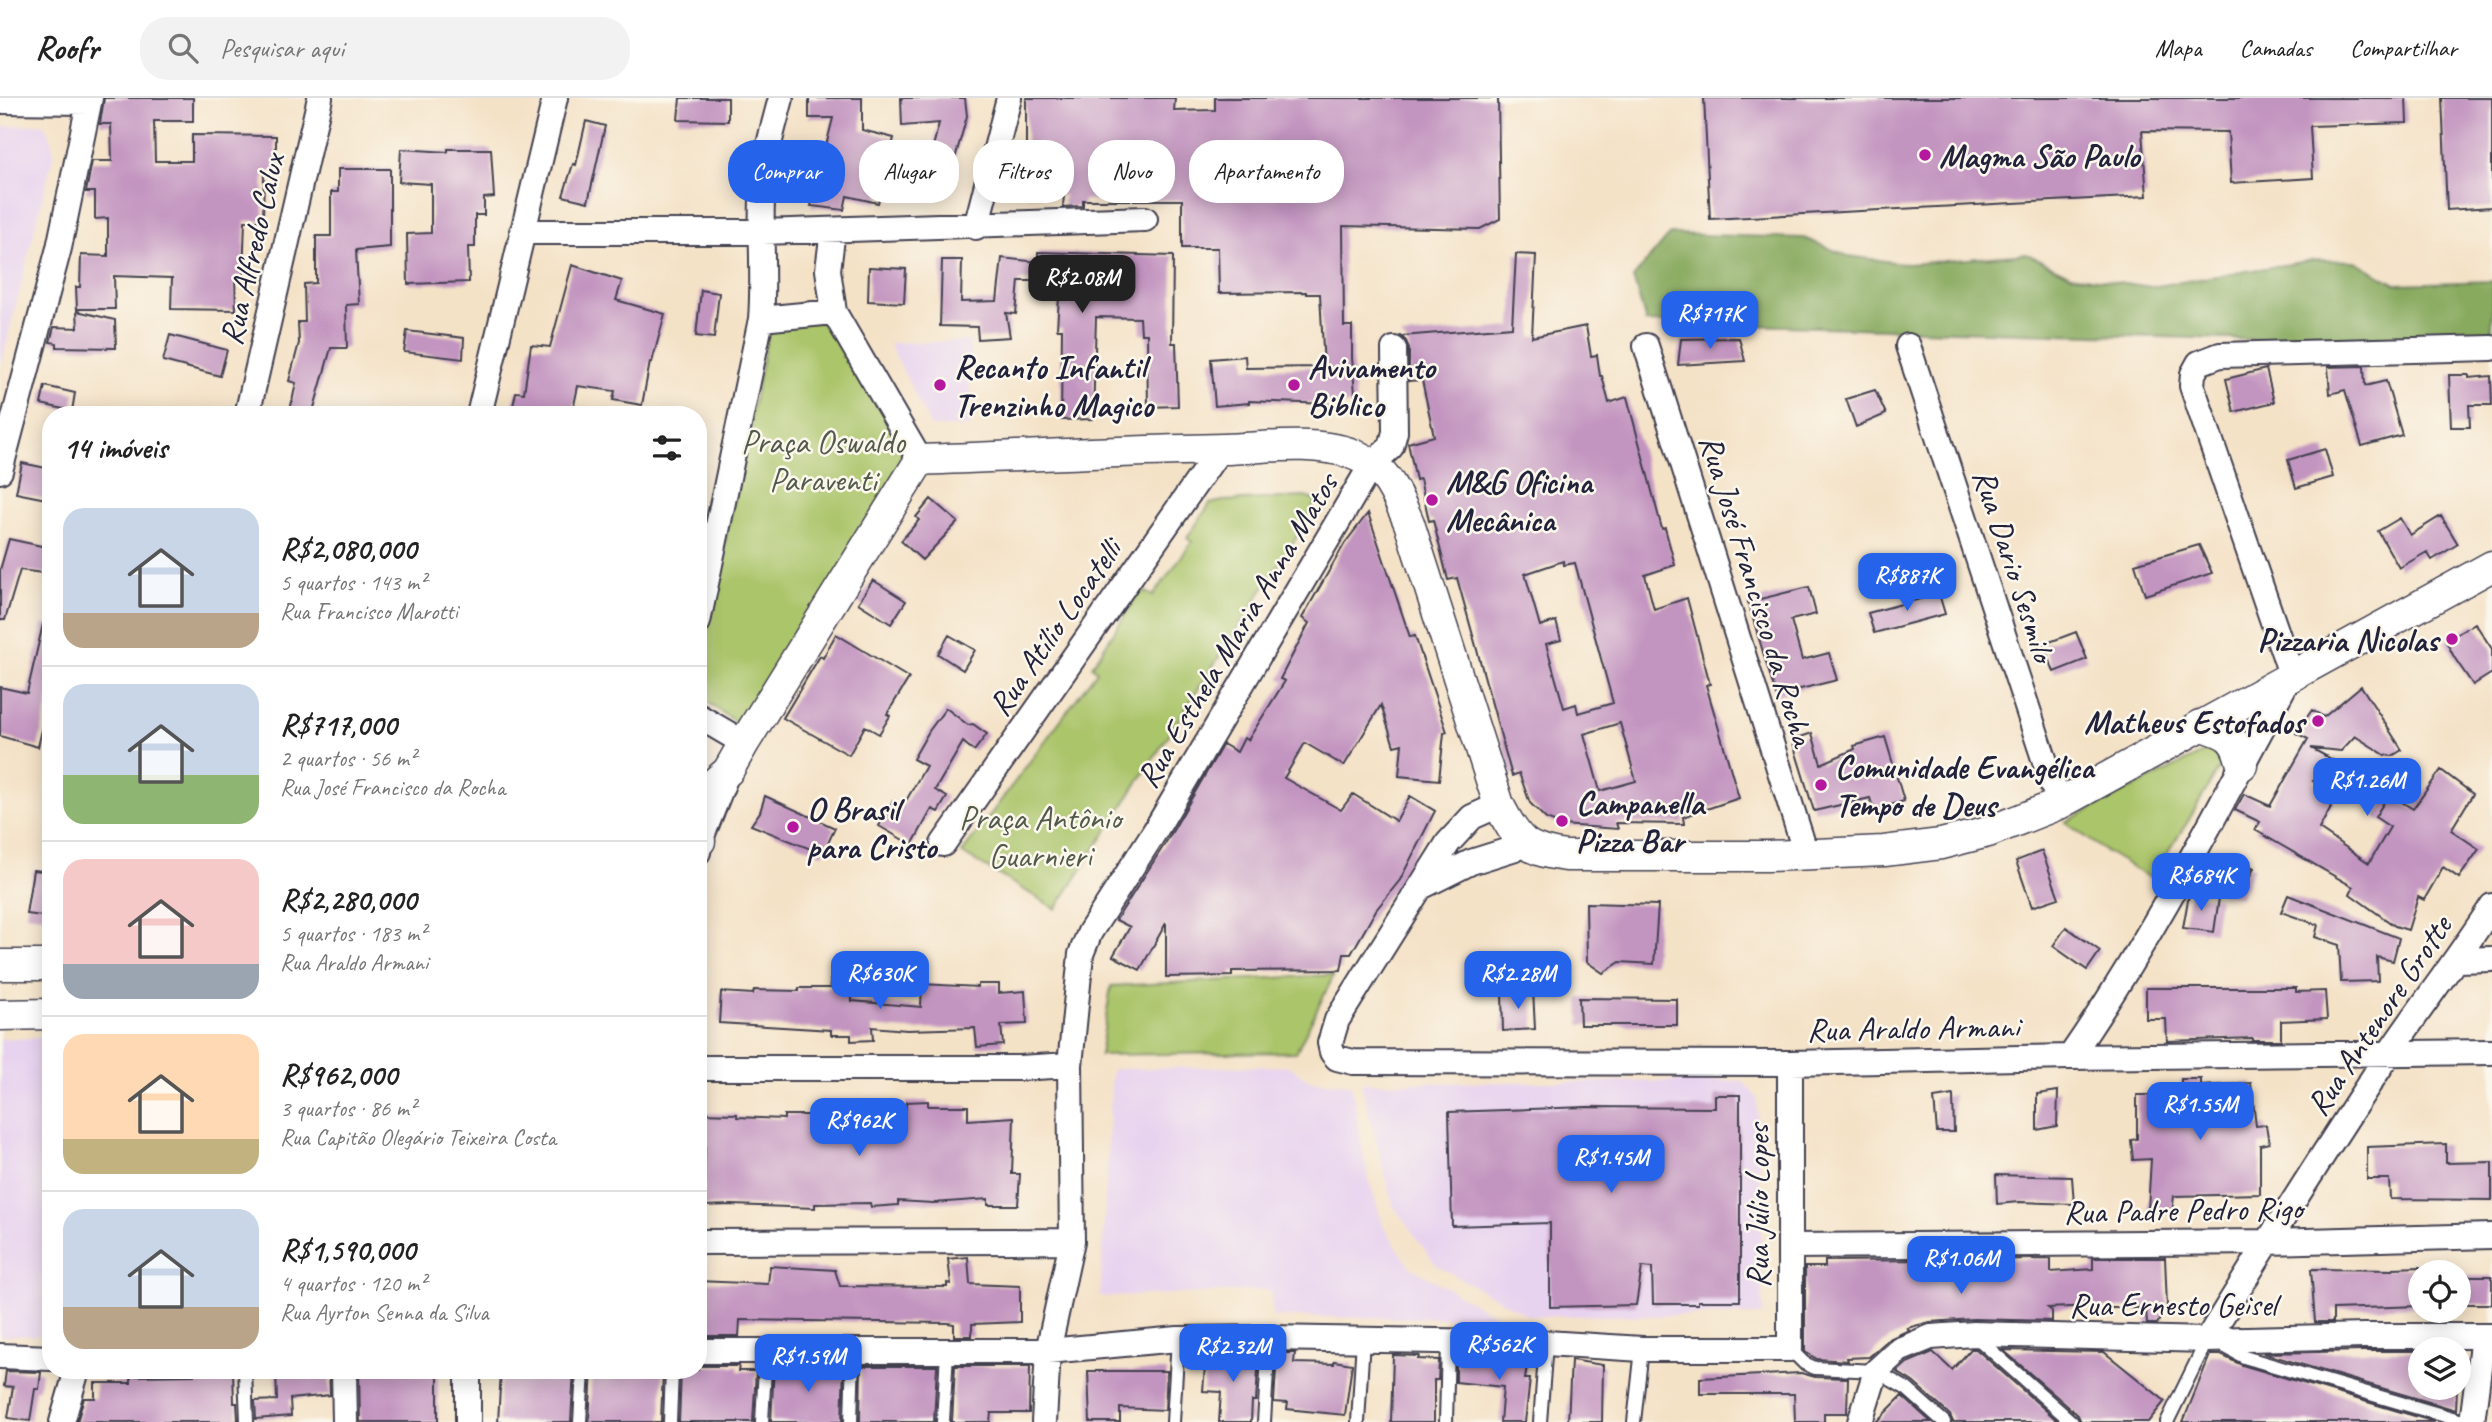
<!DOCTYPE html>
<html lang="pt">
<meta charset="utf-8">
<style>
body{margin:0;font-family:Caveat,sans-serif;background:#f2f2f2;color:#222;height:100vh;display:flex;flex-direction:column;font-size:26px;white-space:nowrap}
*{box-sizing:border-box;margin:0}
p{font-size:23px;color:#767676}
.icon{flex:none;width:38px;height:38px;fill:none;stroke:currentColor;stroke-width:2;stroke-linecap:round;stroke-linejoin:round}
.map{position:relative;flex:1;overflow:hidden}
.panel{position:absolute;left:42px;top:308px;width:665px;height:973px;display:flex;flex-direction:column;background:#fff;border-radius:28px;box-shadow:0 4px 18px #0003}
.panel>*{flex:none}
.hud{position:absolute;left:728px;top:42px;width:665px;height:63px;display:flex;gap:14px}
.buttons{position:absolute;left:2408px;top:1162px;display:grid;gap:14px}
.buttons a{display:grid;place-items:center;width:63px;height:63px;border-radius:50%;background:#fff;box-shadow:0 4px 18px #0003;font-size:35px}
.price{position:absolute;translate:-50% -60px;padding:0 16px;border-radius:14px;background:#2563eb;color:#fff;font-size:23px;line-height:46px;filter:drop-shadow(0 2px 4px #0008)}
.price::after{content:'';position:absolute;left:50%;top:42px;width:21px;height:16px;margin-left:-10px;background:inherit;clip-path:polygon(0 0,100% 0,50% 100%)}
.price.on{background:#222;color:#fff}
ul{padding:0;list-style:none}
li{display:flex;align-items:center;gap:21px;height:175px;padding:0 21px}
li+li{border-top:2px solid #e0e0e0}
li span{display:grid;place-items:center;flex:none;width:196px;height:140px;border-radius:21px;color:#555}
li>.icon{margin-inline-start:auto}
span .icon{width:84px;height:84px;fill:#fffc;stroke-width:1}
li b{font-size:30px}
h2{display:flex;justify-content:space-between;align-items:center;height:84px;padding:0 21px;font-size:30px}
.tag{padding:0 24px;border-radius:28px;background:#fff;box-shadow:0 4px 18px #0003;font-size:24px;line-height:63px}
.tag.on{background:#2563eb;color:#fff}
header{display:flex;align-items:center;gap:42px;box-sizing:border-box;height:98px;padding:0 35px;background:#fff;border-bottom:2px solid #e0e0e0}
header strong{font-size:33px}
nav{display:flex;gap:38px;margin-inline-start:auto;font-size:24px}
.search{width:490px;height:63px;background:#f2f2f2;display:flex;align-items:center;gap:18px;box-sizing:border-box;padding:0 24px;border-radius:28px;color:#767676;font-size:26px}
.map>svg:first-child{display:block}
</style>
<header>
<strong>Roofr</strong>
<div class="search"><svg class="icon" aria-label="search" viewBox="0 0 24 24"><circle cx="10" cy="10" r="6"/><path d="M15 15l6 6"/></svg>Pesquisar aqui</div>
<nav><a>Mapa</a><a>Camadas</a><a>Compartilhar</a></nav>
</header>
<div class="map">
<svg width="2492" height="1324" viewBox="0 0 2492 1324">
<rect width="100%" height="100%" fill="#fbf7ec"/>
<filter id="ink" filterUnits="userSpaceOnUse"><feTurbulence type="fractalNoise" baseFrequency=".0143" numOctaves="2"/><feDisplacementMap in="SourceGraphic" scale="14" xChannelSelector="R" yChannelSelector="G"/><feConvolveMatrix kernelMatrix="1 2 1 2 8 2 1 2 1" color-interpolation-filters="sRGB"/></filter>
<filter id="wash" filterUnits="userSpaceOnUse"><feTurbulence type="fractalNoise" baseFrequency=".00686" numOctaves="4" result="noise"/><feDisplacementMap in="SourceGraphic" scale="28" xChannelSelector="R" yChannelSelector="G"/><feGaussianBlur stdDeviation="1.57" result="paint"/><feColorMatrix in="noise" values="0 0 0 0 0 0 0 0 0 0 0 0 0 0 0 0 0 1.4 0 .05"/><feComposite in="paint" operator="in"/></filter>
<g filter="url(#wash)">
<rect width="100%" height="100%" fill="#f4e2c7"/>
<path fill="#e7d2ef" d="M43,26L49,36L54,54L0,271V29Z
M970,243V329H931L889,245Z
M47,940L51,948V1237L0,1238V941Z
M1288,968L1311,983L1351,986L1367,1075L1383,1127L1410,1169L1500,1220L1273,1219L1270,1192L1100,1199L1112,971Z
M1743,983L1757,1000L1763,1217L1529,1218L1436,1167L1393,1107L1361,985Z"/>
<path fill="#abc56a" stroke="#667452" stroke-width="2" d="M771,220L828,224L920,362L741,628L698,597V575Z
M1304,399L1316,402L1307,423L1056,811L962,755L1097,573L1092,568L1141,492L1153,498L1192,444L1187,440L1210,406L1223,403Z
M2205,654L2214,655L2220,669L2187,725L2150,780L2105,753L2065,724Z
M1334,877L1296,954L1100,957L1111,888Z"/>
<path fill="#88aa5e" stroke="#55664c" stroke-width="2" d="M1670,136L1804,140L1848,158L1908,166L2027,156L2071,177L2151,189L2313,162L2355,163L2396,186L2492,183V240L2365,245L1646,224L1633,180Z"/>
<g id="blocks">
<path fill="#c294c0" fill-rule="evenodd" d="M104,0H193V23H154L155,63H192V37L276,38V74H264L263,123H245L243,179H235L236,212L171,211L172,180L114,178L115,211H77L76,189H80L81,157L108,158V120L95,121V94H86L92,63H112L111,26H100Z
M680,0H728V23L678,22Z
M809,0H862V32L894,40L878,105L847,98L844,112L811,108L833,20H809Z
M901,0H965L967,18L949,82L926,76L939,25L902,28Z
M1026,0H1175L1174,13L1215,12V0H1498L1500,121L1480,131L1343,128L1344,228H1352V260L1356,307L1249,303V305L1215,308L1211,261L1245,258L1246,270L1324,269L1320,196H1306V194L1219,195L1218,150H1182V102H1083V108L1063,109L1064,97H1026V82H1011L1010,56H1026Z
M1704,0H2406L2407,25L2310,28L2313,80L2231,85L2228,34L2142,33L2147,98L1710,121Z
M2442,0H2492V109L2447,112Z
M586,23L605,28L588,104L563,98L573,66L576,67Z
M401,51L448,54V51H491L494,99L484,100V117H475V149H468L469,184L408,186L407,136L431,135V86L399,84Z
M338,71H390V149L356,152L359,206L346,207L347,250H331L312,317H289L296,285L289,283L299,245L298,224H305L304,186L316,185V138H331V94H338Z
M1038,154L1173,158L1172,245H1176L1178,308L1148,309L1147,236H1141L1140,220L1096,219L1093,321L1061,322L1062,231H1057L1060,183H1019L1016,216L1006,215L1010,239L978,241L977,229L940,228L942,162H962L961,204L997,203L1002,160L1038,164Z
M1516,156L1536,157L1532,239L1586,228L1591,258L1597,257L1600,278H1602L1609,305L1627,299L1662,431L1665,430L1675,467L1645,477L1654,511L1687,500L1710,586L1706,587L1739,700L1683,719L1684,726L1616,725L1618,731L1562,727L1546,721L1530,705L1519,675L1512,678L1457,480L1448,482L1433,422L1429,423L1420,381L1416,382L1408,345L1434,338L1422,282L1409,283V250L1406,243L1401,238L1512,229ZM1563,463L1564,467L1575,465L1613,605L1578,615L1576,606L1564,610L1546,546L1561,542L1556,523L1540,528L1525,476ZM1620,625L1636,683L1600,693L1584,636Z
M572,167L622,183L616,202L665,216L652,264H650L642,307L613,302L615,293L578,288L572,317H511L516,294L524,295L531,247L550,249Z
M869,169L906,171L904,205L868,203Z
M701,192L719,195L714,240L696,238Z
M77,213L115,222L116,250L57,249V245L50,244L54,229L78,230Z
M407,233L464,240L463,261L404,254Z
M170,237L227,252L220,278L163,263Z
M1739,240L1745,263L1678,267L1681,241Z
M2364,268L2365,288L2386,283L2402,337L2362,348L2345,292L2330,296L2328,269Z
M2266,271L2274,304L2234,314L2226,281Z
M2449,277H2469V280L2491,278L2492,307H2469L2470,329H2451Z
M45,288L75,295L72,313L41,306Z
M1875,292L1886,316L1856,329L1846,301Z
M2325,351L2333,379L2296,390L2288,362Z
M22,365L51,371V402L16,395Z
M931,401L958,424L922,462L901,443L919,422L916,419Z
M1368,415L1410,539L1415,538L1447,634L1444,635L1439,682L1399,678L1402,646L1394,648L1381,607L1344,668L1305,645L1284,680L1341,712L1353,696L1396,723L1410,698L1435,713L1400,782L1376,812L1351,856H1344L1341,872L1232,873V878L1166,879V825L1140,872L1113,858L1130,829L1116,822L1168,741L1223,646L1237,654L1244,640L1248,642L1285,583L1280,581L1309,525L1302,520L1345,445Z
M2441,418L2458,446L2432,462L2427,454L2399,470L2378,433L2400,420L2410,437Z
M9,441L51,450V476L20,472L5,522H0V472Z
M2199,447L2212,475L2145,497L2135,466Z
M873,482L906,503L891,526L858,505Z
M1809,489L1816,516L1791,522L1802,562L1829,555L1837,582L1776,597L1748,504Z
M1939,496L1945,516L1874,535L1868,515Z
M2475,525L2492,551V575L2473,587L2454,559L2446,543Z
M43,526L51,527V593L38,649L0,638V589L27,595Z
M2076,534L2087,561L2054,574L2044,546Z
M836,536L909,580L887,616L890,618L879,636L865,628L849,657L783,620L820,558L823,560Z
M949,537L975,552L963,572L938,556Z
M2361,588L2402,652L2392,658L2385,657L2355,638L2341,653L2311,650L2333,662L2313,683L2338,696L2319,731L2369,765L2390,729L2375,719L2389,696L2413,711L2441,672L2473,696L2451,732L2479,751L2459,780L2443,769L2424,802L2418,799L2408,832L2395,828L2350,796L2353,789L2255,732L2260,724L2235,712L2244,696L2270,708L2308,641L2296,635L2312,612L2324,619Z
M946,610L968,627L973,626L987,636L974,653L963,644L935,692L947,699L938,714L932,711L912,747L879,728L893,703L903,708L926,668L913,661L929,633Z
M1812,635L1821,666L1855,651L1854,648L1885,639L1904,703L1874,712L1870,700L1814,713L1792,642Z
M765,698L835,730L823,756L751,727L760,714Z
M2042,753L2059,800L2032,809L2016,763Z
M2233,759L2254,770L2240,799L2220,795L2224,777Z
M33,772L51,774V819L26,816Z
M2189,796L2219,800L2214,834L2183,830Z
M2288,797L2399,840L2393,863L2377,859L2378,883L2341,884L2339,847L2315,839L2318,827L2281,814Z
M1586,805L1658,807L1654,866L1620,864L1603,875L1587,864Z
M2066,829L2100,853L2087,872L2053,848Z
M851,881L852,903L921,909L922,886L978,889V886H999V895L1025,893L1027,926L1001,927L1003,947L977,949L975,930L907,932L872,929L873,942L851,943V937H831V932L719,925L721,894L753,896L754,892L799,893V890H831L830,882Z
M2146,890H2296V894L2325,893L2327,921L2281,923V942H2252V940L2167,943L2166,921H2146Z
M1533,892L1535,931L1503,933L1502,894Z
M1579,900L1677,901V927H1580Z
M2181,981H2201V988L2251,985L2256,1028L2266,1027L2269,1045L2260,1047V1096L2174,1098L2172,1115L2148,1112L2151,1061L2133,1062L2131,1042L2137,1041V997H2181Z
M2058,993L2057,1028L2037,1032V996Z
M1715,997H1740V1203H1698V1206H1653L1652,1170L1642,1169L1636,1207L1550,1209V1125L1452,1128L1449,1014L1586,1009L1715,1010Z
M1953,997L1954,1034H1937L1934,1000Z
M928,1003V1008H968V1022L1014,1019L1012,1076H1020L1018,1107H988V1101L933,1105L898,1103V1107L871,1109L870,1105L815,1106V1110L732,1107L703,1108L705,1047H698L699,1015L737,1016V1019L784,1021V1017H822V1013L855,1014L906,1011V1004Z
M2446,1046V1065L2492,1064V1102L2390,1101L2389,1081H2367V1049Z
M1996,1077L2072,1079L2074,1106L2019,1104L1997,1106Z
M968,1159L970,1186L1020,1188V1224L972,1226V1238H954V1226L948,1225L740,1222L739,1238H698V1183L768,1186L770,1168L835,1172L840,1188L947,1189V1185L951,1186L948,1161Z
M2093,1160H2165L2167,1208L2157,1226H2147L2146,1210H2094V1208L2048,1210L2052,1213V1223L1973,1221L1930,1224L1907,1230L1909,1232L1889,1241L1869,1259L1847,1260L1848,1263L1817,1261L1805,1254V1169H1825V1163L2051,1161V1174L2093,1171Z
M2420,1169V1208L2333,1211V1224H2315L2311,1171L2393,1172V1170Z
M2459,1178H2492V1206H2459Z
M1971,1251H1976L2059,1324H1953L1950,1317L1913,1284L1897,1274L1907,1265L1933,1254L1952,1272Z
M2003,1252L2104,1254L2165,1303L2148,1324H2081L2078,1317Z
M2364,1253H2420V1290H2457L2456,1312L2263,1255Z
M1233,1255L1259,1256L1256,1303H1252L1251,1324H1219L1221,1294L1203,1293L1206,1256L1233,1257Z
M1277,1255H1295L1294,1265L1334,1266V1263L1352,1266L1345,1317L1287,1311L1288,1305L1274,1304Z
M1393,1257L1419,1258L1418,1261L1439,1262L1438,1282H1434V1324H1391Z
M2210,1257H2221L2242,1267L2435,1324H2183Z
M1462,1258L1528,1261L1525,1281H1530L1525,1324H1500L1503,1289L1456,1284V1262H1462Z
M1571,1262L1603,1267L1602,1324H1568Z
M698,1268H739L738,1273H756L753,1324H679L681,1272H698Z
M774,1268H844L842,1324H771Z
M861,1268H937L934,1324H860Z
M955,1268H1030L1029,1315H991L990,1324H952Z
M194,1272H233L234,1305H237L238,1322L235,1324H77L84,1300H95V1285H131V1278L194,1277Z
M276,1272H329L330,1297L290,1301L291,1318L256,1321L255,1303L277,1302Z
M359,1272H438V1324H360Z
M501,1272H574L571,1324H498Z
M592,1272H663L661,1324H589Z
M6,1273L41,1274L39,1291H35L30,1323L8,1320L13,1289L4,1288Z
M1088,1273H1167L1165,1312L1120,1310V1324H1090Z
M1801,1275L1815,1279L1848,1280L1847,1315H1824V1324H1795L1794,1296H1700V1280Z
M1902,1298L1931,1324H1876Z"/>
</g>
</g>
<g filter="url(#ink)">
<use href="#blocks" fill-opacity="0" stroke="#423f50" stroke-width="2"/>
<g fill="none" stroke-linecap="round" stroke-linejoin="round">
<defs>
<path id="service" d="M1976,1239L2072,1324
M2220,1246L2244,1259L2466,1324
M1790,1251L1804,1265L1815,1270L1876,1273L1907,1291L1944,1324
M245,1272L247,1324
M580,1324L583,1272
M670,1324L672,1272
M762,1324L766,1252
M851,1324L853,1253
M943,1324L947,1254
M1173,1324L1178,1241
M1264,1324L1269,1240
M1358,1324L1363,1241
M1446,1324L1448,1243
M1540,1324L1546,1245
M1634,1324L1642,1251
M2167,1324L2207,1242"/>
<path id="minor" d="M0,3L89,4
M976,129L1009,0
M833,132L828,172L834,214L920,362
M522,134H762L1145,121
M761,221L834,214
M1646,248L1806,756
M1908,248L2059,706
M247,317L320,0
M479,317L555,0
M0,373L59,150L90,0
M698,524L761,221C765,172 758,123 764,74C767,49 775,24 781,0
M698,618L744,645
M1499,707L1472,719L1448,745L1337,922L1330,945L1332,954L1337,960L1353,964L1790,965L2070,959L2492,954
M943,746L1220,351
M698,754L700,743L728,673
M1421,789L1471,764L1525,747
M2457,862L2492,861
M2070,959C2154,838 2221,705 2291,576L2192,288L2193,276L2199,265L2220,257L2492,250
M698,970H1019L1070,967
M698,1144L1072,1143
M1791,1148L2267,1144L2492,1138
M2207,1242C2266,1146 2326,1051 2388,957C2422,907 2459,859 2492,808
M698,1253H1048L1178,1241L1269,1240L1546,1245L1642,1251H1790V965
M0,1258L51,1260
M344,1272L345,1324
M468,1272V1324
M62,1324L77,1272
M1044,1324L1048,1253L1072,1143L1070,967L1081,856L1090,834L1155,733L1372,366L1391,349L1395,334L1394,251
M1860,1324L1876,1273L1899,1252L1931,1239L1974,1236L2207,1242L2364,1238H2492
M2472,1324L2483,1238"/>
<path id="tertiary" d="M2200,627C2227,636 2235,637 2242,667
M698,699L728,673L744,645L920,362C1021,358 1122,353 1223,351C1264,350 1310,342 1350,355C1387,368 1395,393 1409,425L1499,707C1518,744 1525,752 1566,758H1768L1884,753L1941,746L1988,734L2059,706L2492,468
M698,741L700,743
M0,867H51
M0,917L51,916"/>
</defs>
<use href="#service" stroke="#423f50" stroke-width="16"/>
<use href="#minor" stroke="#423f50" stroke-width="28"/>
<use href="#tertiary" stroke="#423f50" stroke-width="33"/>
<use href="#service" stroke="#fff" stroke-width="12"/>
<use href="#minor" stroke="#fff" stroke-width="24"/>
<use href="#tertiary" stroke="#fff" stroke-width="30"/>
</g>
</g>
<g fill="#b5179e" stroke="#fbf7ec" stroke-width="2.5">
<circle cx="1925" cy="57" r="7"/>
<circle cx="940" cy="287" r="7"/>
<circle cx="1294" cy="287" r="7"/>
<circle cx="1432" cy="402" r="7"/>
<circle cx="2452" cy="541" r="7"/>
<circle cx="2318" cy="623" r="7"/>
<circle cx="1821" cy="687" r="7"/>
<circle cx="1562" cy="723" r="7"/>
<circle cx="793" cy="729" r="7"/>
</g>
<g text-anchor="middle" stroke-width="5" stroke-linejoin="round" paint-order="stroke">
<g font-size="33" font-weight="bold" fill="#22223b" stroke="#fbf7ec" text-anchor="start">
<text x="1939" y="69">Magma São Paulo</text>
<text x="954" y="280">Recanto Infantil<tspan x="954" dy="38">Trenzinho Magico</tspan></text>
<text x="1308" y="280">Avivamento<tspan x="1308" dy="38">Biblico</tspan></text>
<text x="1446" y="395">M&amp;G Oficina<tspan x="1446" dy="38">Mecânica</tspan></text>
<text x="2438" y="553" text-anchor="end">Pizzaria Nicolas</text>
<text x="2304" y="635" text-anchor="end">Matheus Estofados</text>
<text x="1835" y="680">Comunidade Evangélica<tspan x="1835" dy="38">Tempo de Deus</tspan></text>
<text x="1576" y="716">Campanella<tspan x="1576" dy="38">Pizza Bar</tspan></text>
<text x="807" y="722">O Brasil<tspan x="807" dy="38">para Cristo</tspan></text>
</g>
<g font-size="33" fill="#22223b" stroke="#fbf7ec">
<text transform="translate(251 151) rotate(-77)" y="12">Rua Alfredo Calux</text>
<text transform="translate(2015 467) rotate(72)" y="12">Rua Dario Sesmilo</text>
<text transform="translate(1758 492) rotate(73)" y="12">Rua José Francisco da Rocha</text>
<text transform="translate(1054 529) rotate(-55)" y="12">Rua Atílio Locatelli</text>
<text transform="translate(1236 532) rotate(-59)" y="12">Rua Esthela Maria Anna Matos</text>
<text transform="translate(2378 917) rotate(-56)" y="12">Rua Antenore Grotte</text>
<text transform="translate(1913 929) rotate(-1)" y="12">Rua Araldo Armani</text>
<text transform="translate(1757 1108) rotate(-90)" y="12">Rua Júlio Lopes</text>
<text transform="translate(2183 1111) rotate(-1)" y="12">Rua Padre Pedro Rigo</text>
<text x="2173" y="1218">Rua Ernesto Geisel</text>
</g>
<g font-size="33" fill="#525b4b" stroke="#fbf7ec">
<text x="823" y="355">Praça Oswaldo<tspan x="823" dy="38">Paraventi</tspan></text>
<text x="1040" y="731">Praça Antônio<tspan x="1040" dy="38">Guarnieri</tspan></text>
</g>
</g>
</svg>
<div class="buttons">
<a><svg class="icon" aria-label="locate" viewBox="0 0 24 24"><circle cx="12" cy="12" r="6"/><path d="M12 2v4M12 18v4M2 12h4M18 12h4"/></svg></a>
<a><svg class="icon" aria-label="layers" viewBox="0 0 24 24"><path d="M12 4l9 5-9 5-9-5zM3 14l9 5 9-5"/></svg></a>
</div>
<b class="price on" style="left:1082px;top:217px">R$2.08M</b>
<b class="price" style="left:1710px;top:253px">R$717K</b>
<b class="price" style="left:1907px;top:515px">R$887K</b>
<b class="price" style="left:2367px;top:720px">R$1.26M</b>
<b class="price" style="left:2201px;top:815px">R$684K</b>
<b class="price" style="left:880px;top:913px">R$630K</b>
<b class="price" style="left:1518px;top:913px">R$2.28M</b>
<b class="price" style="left:2200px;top:1044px">R$1.55M</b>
<b class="price" style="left:859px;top:1060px">R$962K</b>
<b class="price" style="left:1611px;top:1097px">R$1.45M</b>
<b class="price" style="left:1961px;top:1198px">R$1.06M</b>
<b class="price" style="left:1499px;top:1284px">R$562K</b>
<b class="price" style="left:1233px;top:1286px">R$2.32M</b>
<b class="price" style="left:808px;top:1296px">R$1.59M</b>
<div class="hud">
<a class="tag on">Comprar</a>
<a class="tag">Alugar</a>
<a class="tag">Filtros</a>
<a class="tag">Novo</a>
<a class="tag">Apartamento</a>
</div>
<section class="panel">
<h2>14 imóveis<svg class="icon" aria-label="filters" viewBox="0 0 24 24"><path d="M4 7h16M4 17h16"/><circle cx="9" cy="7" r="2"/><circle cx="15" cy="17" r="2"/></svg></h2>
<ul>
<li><span style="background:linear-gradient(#c9d6e8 75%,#b9a48a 0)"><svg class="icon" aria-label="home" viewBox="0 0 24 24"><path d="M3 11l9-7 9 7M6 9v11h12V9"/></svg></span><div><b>R$2,080,000</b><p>5 quartos · 143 m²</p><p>Rua Francisco Marotti</p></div></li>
<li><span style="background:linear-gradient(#c9d6e8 65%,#8fb573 0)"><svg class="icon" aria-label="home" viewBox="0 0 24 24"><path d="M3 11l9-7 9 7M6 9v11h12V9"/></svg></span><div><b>R$717,000</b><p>2 quartos · 56 m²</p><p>Rua José Francisco da Rocha</p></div></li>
<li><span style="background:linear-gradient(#f6c9c9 75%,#9aa5b1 0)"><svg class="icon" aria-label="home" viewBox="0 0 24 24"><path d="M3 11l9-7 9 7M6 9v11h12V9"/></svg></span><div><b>R$2,280,000</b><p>5 quartos · 183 m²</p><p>Rua Araldo Armani</p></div></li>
<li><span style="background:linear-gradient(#ffd9b3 75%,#c2b280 0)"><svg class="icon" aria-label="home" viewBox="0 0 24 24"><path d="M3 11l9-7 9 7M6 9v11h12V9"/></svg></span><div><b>R$962,000</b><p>3 quartos · 86 m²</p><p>Rua Capitão Olegário Teixeira Costa</p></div></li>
<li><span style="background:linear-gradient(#c9d6e8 70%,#b9a48a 0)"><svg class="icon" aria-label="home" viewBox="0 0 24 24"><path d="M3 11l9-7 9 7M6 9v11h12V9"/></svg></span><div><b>R$1,590,000</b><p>4 quartos · 120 m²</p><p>Rua Ayrton Senna da Silva</p></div></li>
</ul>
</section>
</div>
